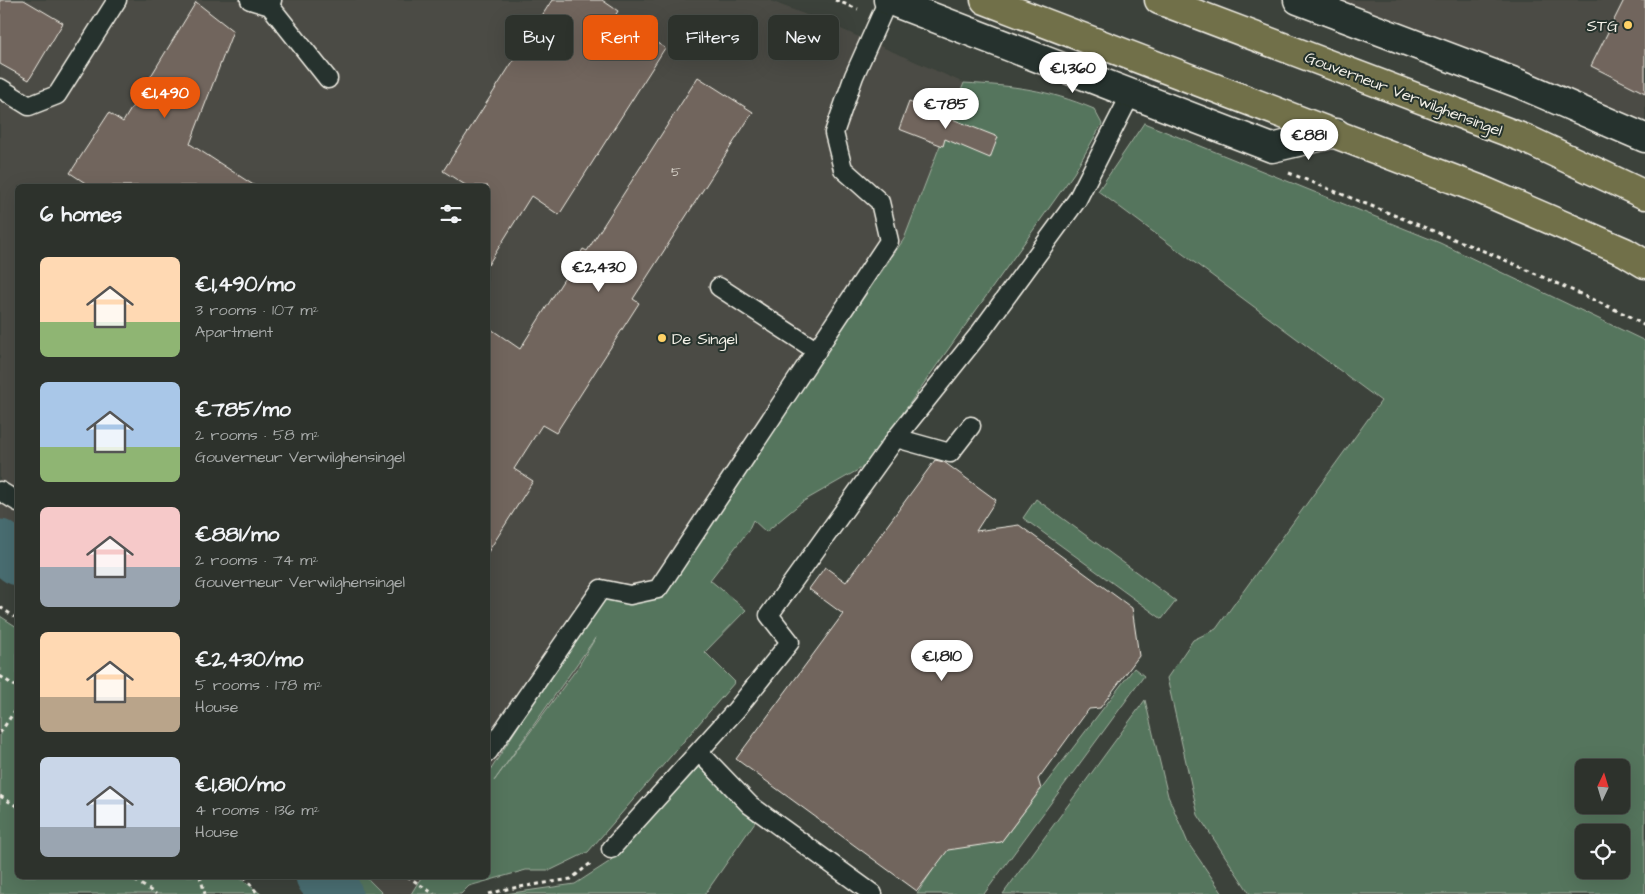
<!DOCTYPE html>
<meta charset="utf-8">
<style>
body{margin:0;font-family:"Architects Daughter",sans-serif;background:#393e38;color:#f1f3f6;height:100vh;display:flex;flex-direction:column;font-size:19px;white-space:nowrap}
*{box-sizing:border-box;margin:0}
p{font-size:16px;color:#a7aaa9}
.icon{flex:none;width:28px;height:28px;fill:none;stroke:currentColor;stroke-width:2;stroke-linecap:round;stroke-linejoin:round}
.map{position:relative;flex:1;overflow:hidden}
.sheet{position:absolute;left:15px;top:184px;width:475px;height:695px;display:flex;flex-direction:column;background:#2d322c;border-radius:8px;box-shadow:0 5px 20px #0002,0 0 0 1px #484d48}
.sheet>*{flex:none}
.top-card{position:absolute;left:505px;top:15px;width:475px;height:45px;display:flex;gap:10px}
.needle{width:32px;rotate:4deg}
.fabs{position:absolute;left:1575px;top:759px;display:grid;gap:10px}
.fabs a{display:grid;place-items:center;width:55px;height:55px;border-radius:8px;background:#2d322c;box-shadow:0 5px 20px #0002,0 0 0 1px #484d48;font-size:25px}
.price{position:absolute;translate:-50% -42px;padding:0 11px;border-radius:18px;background:#fff;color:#222;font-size:16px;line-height:32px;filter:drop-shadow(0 1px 2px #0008)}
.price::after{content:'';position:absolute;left:50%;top:30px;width:15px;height:11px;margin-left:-8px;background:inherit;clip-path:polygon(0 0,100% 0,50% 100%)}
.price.active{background:#ea580c;color:#fff}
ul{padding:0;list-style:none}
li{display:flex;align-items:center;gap:15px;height:125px;padding:0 25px}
li span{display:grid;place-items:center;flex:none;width:140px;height:100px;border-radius:8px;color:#555}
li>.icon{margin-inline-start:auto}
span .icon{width:60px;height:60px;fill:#fffc;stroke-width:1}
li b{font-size:21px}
h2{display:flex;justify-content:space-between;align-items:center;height:60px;padding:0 25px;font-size:21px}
.chip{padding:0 18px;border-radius:8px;background:#2d322c;box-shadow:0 5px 20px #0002,0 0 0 1px #484d48;font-size:18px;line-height:45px}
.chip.active{background:#ea580c;color:#fff}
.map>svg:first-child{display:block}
</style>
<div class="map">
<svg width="1645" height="894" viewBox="0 0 1645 894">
<rect width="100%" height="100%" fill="#3c423b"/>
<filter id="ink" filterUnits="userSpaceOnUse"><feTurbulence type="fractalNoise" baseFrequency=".02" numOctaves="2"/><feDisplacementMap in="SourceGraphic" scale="10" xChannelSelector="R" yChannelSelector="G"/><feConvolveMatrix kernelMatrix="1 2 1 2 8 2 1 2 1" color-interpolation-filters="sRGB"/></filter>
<g filter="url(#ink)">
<path fill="#4c4c45" d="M0,0H768L834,26L964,83L904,239L768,437L655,618L603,628L578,667L488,791V186H18L17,537L0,525Z
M1334,0H1645V130Z
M365,876H425L412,894H383Z"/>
<path fill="#55745d" stroke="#a4b2a2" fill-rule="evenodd" d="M964,83C1015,86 1046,89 1094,109L1102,124L1074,173L865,466L802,502L766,532L753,520L748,531L710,580L746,610L705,652L735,682L588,852L551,870H526L469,886L461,894H411L422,876H488V774L586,619L605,594L661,593L904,239ZM596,637L578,667L494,781Z
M1144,123L1440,243L1645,341V894H1250L1198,815L1167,678L1193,640L1216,629L1381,401L1098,191ZM1584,768H1621V805H1584ZM1584,832H1621V870H1584Z
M1036,499L1176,601L1162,619L1023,518Z
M0,616L17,627L18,876H237L261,894H0Z
M1134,668L1144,676L984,894H917L949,845L1001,842Z
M1145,700L1168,796L1188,843L1223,894H1003Z
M699,767L755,822L705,894H505L575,884L609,862Z
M340,876H365L383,894H359Z"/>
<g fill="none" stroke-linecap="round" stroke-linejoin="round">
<path stroke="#4a6d71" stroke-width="51" d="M0,545L18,560
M321,876L337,894"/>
</g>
<path fill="#71655d" stroke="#f4f1e8" d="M0,0H24L63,23L29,80L0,64Z
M552,0H602L618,11L615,16L665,48L559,215L531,196L488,265V186H467L443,171Z
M1624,0H1645V93L1591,66Z
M196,2L233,31L190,144L255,186H90L70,173L109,113L123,122Z
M698,77L753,112L633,299L639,303L556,433L542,425L514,469L533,481L488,552V327L520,349L583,249L587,251Z
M909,102L998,137L990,158L945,139L943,146L899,129Z
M935,460L944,462L996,500L976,531L1019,525L1132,608L1139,656L1100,708L1089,709L1038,779L1041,789L1001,842L948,850L917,891L736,759L843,614L809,589L825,567L846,582Z"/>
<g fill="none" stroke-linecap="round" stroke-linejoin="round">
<defs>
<path id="service" d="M250,0L270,6L272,0
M270,6L328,79
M0,88L29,106L57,95L117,0
M719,287L817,351
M896,438L979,334L1077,200L1131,94
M0,491L18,502
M488,752L601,589L630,595L658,589L889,241L880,202L843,169L834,133L854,76L888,0
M699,752L750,805L873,894
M611,849L736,710L790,642L769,615L896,438L950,453L971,426"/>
<path id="minor" d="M888,0L1272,148L1336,133
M1298,0L1520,84L1645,138"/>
<path id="trunk" d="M985,0L1479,189L1625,252L1645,264
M1159,0L1526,139L1645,195"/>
</defs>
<use href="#service" stroke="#f4f1e8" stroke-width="21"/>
<use href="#minor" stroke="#f4f1e8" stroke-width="31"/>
<use href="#trunk" stroke="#f4f1e8" stroke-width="31"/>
<path stroke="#f4f1e8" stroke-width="3" stroke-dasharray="4 4" stroke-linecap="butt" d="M835,0L858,9
M1289,173L1496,256L1627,315L1645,326
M0,607L18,619
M0,676L18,688
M0,733L18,706
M0,796L18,807
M128,876L156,894
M200,876L205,894
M244,876L258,894
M407,876L434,894
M489,894L507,889L571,879L592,862"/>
<use href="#service" stroke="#26332d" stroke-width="18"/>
<use href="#minor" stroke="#26332d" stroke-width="28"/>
<use href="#trunk" stroke="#71704a" stroke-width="28"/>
</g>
</g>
<g fill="#ffd166" stroke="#26332d" stroke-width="2">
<circle cx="1628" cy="25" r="5"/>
<circle cx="662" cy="338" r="5"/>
</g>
<g text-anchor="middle" stroke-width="4" stroke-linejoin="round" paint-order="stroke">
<g font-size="14" fill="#d3cec5">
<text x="676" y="176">5</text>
</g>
<g font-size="16" fill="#f4f1e8" stroke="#26332d" text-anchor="end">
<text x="1618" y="31">STG</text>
<text x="672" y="344" text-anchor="start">De Singel</text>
</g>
<g font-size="16" fill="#f4f1e8" stroke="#26332d">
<text transform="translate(1404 93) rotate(21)" y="6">Gouverneur Verwilghensingel</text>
</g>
</g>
</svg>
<div class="fabs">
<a><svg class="needle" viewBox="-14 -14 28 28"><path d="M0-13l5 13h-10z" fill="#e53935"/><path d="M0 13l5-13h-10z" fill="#a7aaa9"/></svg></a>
<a><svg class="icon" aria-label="locate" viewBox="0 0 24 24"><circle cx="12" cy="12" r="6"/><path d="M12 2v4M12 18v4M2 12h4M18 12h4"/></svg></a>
</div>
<b class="price" style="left:1073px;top:94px">€1,360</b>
<b class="price active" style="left:165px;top:119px">€1,490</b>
<b class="price" style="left:946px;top:130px">€785</b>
<b class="price" style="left:1309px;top:161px">€881</b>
<b class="price" style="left:599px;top:293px">€2,430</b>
<b class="price" style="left:942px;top:682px">€1,810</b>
<div class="top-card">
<a class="chip">Buy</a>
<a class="chip active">Rent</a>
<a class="chip">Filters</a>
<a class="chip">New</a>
</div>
<section class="sheet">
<h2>6 homes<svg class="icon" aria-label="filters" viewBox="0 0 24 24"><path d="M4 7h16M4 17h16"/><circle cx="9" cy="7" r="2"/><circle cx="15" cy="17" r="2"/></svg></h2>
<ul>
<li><span style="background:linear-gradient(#ffd9b3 65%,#8fb573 0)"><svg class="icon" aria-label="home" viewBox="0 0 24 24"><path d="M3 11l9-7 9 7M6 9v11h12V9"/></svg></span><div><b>€1,490/mo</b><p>3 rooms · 107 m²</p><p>Apartment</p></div></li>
<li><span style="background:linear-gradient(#a9c7e8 65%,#8fb573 0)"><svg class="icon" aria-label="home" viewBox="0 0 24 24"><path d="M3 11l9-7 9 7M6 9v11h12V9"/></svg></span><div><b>€785/mo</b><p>2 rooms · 58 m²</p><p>Gouverneur Verwilghensingel</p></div></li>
<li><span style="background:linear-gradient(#f6c9c9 60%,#9aa5b1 0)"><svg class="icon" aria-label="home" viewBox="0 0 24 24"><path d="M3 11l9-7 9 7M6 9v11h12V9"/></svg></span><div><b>€881/mo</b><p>2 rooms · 74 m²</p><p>Gouverneur Verwilghensingel</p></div></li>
<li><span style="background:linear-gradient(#ffd9b3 65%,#b9a48a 0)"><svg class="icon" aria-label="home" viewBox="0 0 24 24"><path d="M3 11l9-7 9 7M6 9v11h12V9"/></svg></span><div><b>€2,430/mo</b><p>5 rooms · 178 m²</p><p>House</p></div></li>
<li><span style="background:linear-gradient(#c9d6e8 70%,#9aa5b1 0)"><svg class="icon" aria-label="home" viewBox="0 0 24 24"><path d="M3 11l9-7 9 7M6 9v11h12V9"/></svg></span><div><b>€1,810/mo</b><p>4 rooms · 136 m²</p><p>House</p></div></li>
</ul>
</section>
</div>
